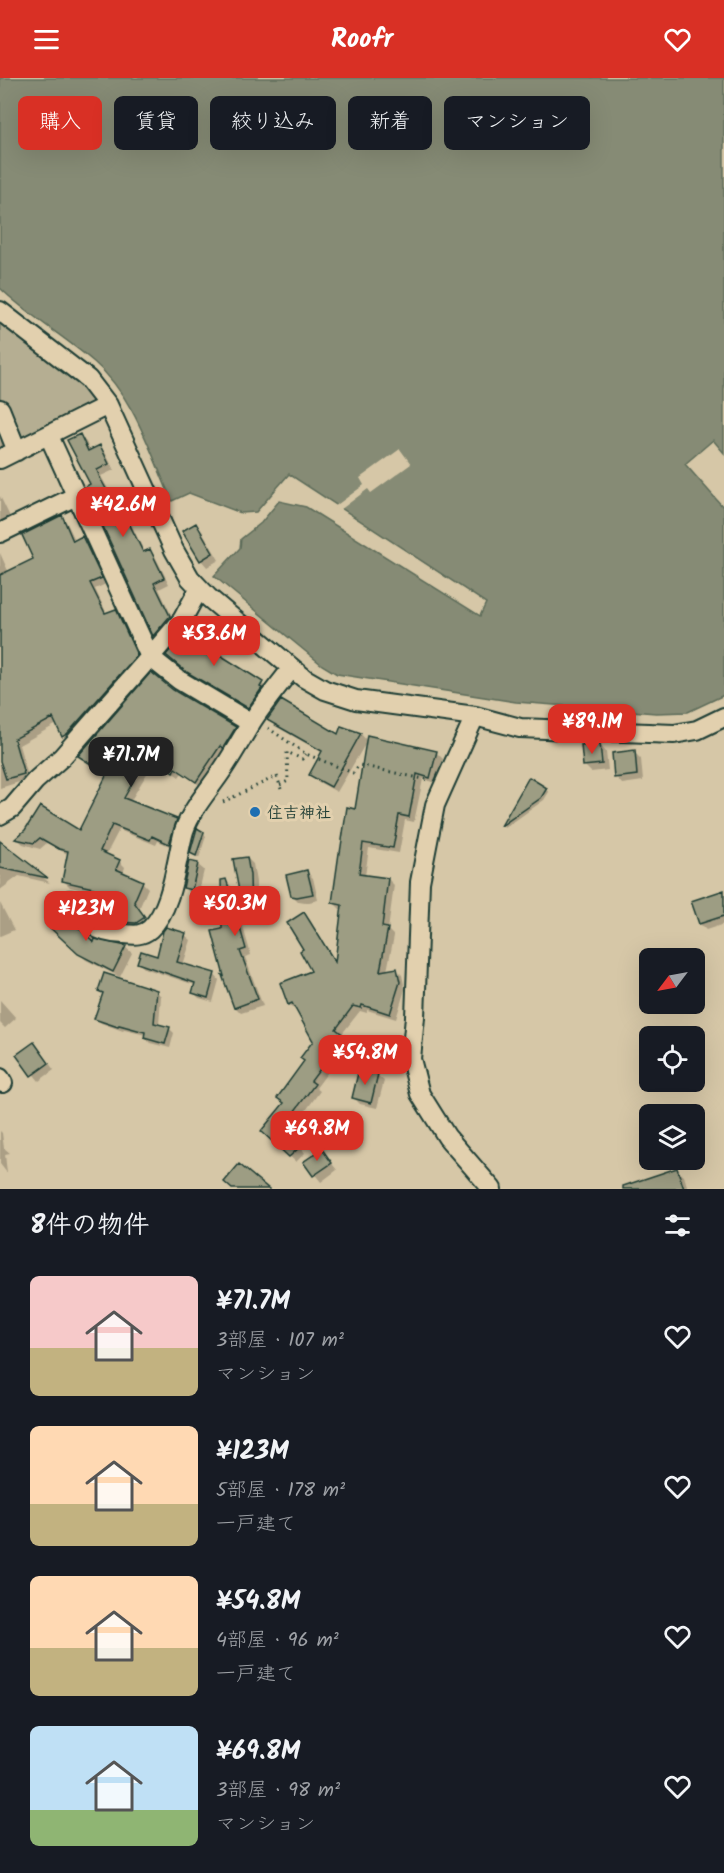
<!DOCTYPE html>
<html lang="ja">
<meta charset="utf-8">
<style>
body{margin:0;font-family:Kalam,"Klee One",sans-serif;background:#242831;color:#f1f3f6;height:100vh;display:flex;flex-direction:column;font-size:22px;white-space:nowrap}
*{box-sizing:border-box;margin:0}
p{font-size:20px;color:#9ea1a6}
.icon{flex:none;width:33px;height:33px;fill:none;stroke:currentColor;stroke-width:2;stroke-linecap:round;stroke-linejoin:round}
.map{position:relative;height:1111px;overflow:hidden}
.panel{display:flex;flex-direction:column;background:#171b24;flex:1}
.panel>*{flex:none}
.guide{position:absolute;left:18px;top:18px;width:688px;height:54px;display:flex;gap:12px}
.needle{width:39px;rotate:238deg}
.controls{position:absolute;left:639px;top:870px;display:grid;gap:12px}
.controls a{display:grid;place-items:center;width:66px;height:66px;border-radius:9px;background:#171b24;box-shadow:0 6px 24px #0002;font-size:30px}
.price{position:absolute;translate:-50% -51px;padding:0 14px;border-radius:12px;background:#d93025;color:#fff;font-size:20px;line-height:39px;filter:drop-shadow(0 2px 3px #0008)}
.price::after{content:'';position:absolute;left:50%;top:36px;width:18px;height:14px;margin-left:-9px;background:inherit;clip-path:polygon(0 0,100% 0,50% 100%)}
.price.selected{background:#222;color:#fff}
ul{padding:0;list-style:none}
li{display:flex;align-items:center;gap:18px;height:150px;padding:0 30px}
li span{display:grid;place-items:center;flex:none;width:168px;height:120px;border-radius:9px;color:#555}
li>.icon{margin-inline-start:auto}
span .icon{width:72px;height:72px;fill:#fffc;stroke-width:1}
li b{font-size:26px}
h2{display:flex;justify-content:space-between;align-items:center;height:72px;padding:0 30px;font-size:26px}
.tag{padding:0 21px;border-radius:9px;background:#171b24;box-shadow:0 6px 24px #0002;font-size:21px;line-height:54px}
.tag.selected{background:#d93025;color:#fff}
header{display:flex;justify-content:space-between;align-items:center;height:78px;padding:0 30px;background:#d93025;color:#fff;font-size:27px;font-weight:700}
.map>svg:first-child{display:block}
</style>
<header><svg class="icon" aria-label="menu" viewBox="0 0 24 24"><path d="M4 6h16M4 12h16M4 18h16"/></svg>Roofr<svg class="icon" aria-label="heart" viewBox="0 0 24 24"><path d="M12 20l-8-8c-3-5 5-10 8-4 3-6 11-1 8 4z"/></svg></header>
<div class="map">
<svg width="724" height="1111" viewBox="0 0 724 1111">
<rect width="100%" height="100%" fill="#d6c7a7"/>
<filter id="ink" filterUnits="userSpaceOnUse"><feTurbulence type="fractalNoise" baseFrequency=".0167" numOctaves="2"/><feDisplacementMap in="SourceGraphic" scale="12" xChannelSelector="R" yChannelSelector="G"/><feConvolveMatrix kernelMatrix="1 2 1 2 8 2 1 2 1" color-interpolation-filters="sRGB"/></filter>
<g filter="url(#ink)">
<path fill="#b5ae92" stroke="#6a7663" stroke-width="1.5" d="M0,242L59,283L101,329L22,368L0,319Z"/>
<path fill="#868b74" stroke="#5d6c5a" stroke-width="1.5" d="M0,0H724V375L713,362L685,386L724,430V617L688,634L656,635L516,624L337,596L322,587L214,498L240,470L241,461L261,445L279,423L306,429L480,538L486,525L289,396L256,434L241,435L189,415L172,423C151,376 134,318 94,284C64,258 29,238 0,210Z"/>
<path fill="#d6c7a7" d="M400,371L411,386L371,415L368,411L340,432L334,429L364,407L360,400Z"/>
<path fill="#0003" fill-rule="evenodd" d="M0,355L7,373L0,377Z
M80,358L86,364L90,373L99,369L105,374L114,392L101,398L122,437L129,442L145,475L150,472L155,478L169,506L159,511L175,545L160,563L154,558L87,410L92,407Z
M0,418L13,445L0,452Z
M62,439L67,445L76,464L82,460L88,466L106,506L95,511L107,536L115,532L121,538L142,583L69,663L57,646L19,667L29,701L0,710V683H2L0,678V475L9,495L35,482Z
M196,447L202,453L219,482L207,489L201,482Z
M208,556L216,563L209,572L262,606L270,613L256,636L195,600L176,585Z
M172,613L235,650L241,656L202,709L182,695L179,699L155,682L130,724L176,742L182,748L176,771L158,763L156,767L119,752L106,777L119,783L125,789L123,796L142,804L148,810L139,831L150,846L145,851L111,846L102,838L106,818L70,809L64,803L69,777L47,765L40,771L23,766L17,761L80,754L108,698L80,678Z
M269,641L339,658L342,650L361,656L367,663L337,714L317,703L310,696L323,675L275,648Z
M368,659L437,675L443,681L435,705L423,701L414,744L405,742L399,775L369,770L365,798L388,801L394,807L388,852L394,858L387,893L396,891L402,897L405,911L396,941L367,932V935L360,933L341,957L355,969L345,983L339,979L316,1010L320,1013L291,1053L301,1062L298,1066L305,1075L296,1084L268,1059L315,963L297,931L295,932L289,926L313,894L306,872L304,836L310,842L336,885L343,831H340L334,825L356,732Z
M600,667L606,674L608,692L591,694L584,687Z
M634,674L641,681L643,703L622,706L616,699Z
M529,701L549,714L544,722L505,750L502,748Z
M203,755L206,758L199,780L192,775Z
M0,770H6L50,805L19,798L0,812Z
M247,780L253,786L256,804V842H241L251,877L245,879L263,928L241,935L235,929L223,852L226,803L232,809L233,814L240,815ZM226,807H229L233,820Z
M197,786L204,792L198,818L191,816L184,810Z
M307,794L313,800L318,822L305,825L299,824L293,818Z
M724,815V846L706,852L700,846Z
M0,825L14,852L0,858Z
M47,845L95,867L125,869L132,875L120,899L86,882Z
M185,857L191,862L183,887L214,896L219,902L213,924L199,920L193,914L195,907L144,890L139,885L158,880Z
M100,913H156L161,918L159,947L169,950L174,955L170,970L150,965L145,960L146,957L124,952L123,953L101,945L96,940L104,916Z
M0,922L16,940L5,950L0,945Z
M40,973L54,992L39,1003L18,977Z
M377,997L384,1003L377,1030L360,1026L353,1019Z
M0,1053L2,1055L4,1070L10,1075L5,1076L7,1095L0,1086Z
M322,1073L337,1092L321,1104L305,1084Z
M677,1092L684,1098L688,1111H651L648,1102Z"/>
<path fill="#9d9d83" stroke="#1f3d34" stroke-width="1.5" d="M80,356L88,373L100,367L109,386L97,392L100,400L120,436L124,435L143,474L150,471L164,500L154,505L170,538L153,558L85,409L90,406L67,362Z
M62,437L73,463L82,458L102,500L90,505L105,535L116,531L137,577L67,656L62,659L53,640L14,661L24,696L6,701L0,683V497L33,481L22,457Z
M196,445L213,475L200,483L182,453Z
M194,544L209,555L201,565L263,604L260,609L262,610L248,630L185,593L166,577Z
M151,594L173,612L236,649L223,670L220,668L196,704L175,690L173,694L148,677L124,720L177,741L169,766L152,758L150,762L112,747L100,773L120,782L116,791L143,803L134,824L145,839L136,845L116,844L100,839L105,815L93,810L62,803L68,773L59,771L40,760L34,765L15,761L25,752L40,728L79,752L107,696L78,678Z
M281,622L338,656L341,648L361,655L331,709L309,697L322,673L267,642Z
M367,657L437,673L430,700L417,696L409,739L399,737L393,770L363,765L359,796L388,800L382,849L388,850L380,893L397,890L400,904L390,936L362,927L361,930L353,928L336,951L350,962L338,979L332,975L311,1003L315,1006L285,1046L296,1055L293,1059L301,1068L289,1079L261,1053L284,1025L277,1020L304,983L300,980L313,963L292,925L288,927L280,905L311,893L300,873L303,871L287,845L304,834L335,884L342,827L332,825L339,775H340L347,729L355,731Z
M600,665L602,686L583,688L581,667Z
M635,672L637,697L614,700L612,675Z
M529,699L547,710L541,720L501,748Z
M197,750L204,754L196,778L190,775Z
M0,763L17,776L48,800L0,790Z
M247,779L250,797L251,836H236L246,871L240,873L258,921L234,930L222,897L224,898L212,853L222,851L221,802L226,801L230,813H239L233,781Z
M189,783L198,785L192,812L183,810Z
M307,792L313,816L297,819L291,818L286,797Z
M724,812V838L699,846L691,823Z
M58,831L94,864L95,861L126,868L113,894L78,876L45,845Z
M166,849L186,855L177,884L215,895L208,920L192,915L195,905L137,885L141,873L157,878L163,853Z
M104,895L157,912L154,945L170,949L165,966L144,960L145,954L119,947L118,949L94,941L103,915L98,913Z
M34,964L49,985L31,998L16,977Z
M359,991L378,996L371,1025L352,1020Z
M322,1071L332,1085L313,1098L303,1084Z
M239,1086L269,1111H232L224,1104Z
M677,1090L684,1111H623V1108Z"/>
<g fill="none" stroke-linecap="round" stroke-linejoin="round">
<defs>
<path id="minor" d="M0,233L88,301L108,327L174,472L190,500L209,520L304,600L325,612L356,622L475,638L520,650L674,656L697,652L724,639
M0,331L17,373
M49,358L150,579L179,602L251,645
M0,381L108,327
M0,455L76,418
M475,638L435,727L420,804L415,939L411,981L420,1016L447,1059L492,1111
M0,737L12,730L35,703L62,679L150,579L182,542L199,511
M70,822C86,845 95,855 124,856C134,857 142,858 150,851C173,830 176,781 184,753C192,730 210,711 223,691C233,676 242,660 251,645C263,626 278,608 292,590
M0,1000L3,1005"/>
</defs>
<use href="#minor" stroke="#1f3d34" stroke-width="22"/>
<path stroke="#1f3d34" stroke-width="3" stroke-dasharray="1.5 4.5" stroke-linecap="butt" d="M268,650L306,676L353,695L359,687L428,702
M280,707L288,703L287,674L302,681L306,676
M223,724L277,698L281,711"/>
<use href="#minor" stroke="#e2d0ae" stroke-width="18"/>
</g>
</g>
<circle fill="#1f6fb2" stroke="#e2d0ae" stroke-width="2" cx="255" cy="734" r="6"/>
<g text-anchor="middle" stroke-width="6" stroke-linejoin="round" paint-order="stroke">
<g font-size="16" font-weight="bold" fill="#1f3d34" stroke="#e2d0ae" text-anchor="start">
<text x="267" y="740">住吉神社</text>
</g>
</g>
</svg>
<div class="controls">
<a><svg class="needle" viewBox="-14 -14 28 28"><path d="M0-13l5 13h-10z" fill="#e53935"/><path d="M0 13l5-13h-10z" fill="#9ea1a6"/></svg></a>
<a><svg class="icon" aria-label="locate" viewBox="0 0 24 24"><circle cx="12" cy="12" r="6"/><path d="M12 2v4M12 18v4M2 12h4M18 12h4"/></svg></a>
<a><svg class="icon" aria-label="layers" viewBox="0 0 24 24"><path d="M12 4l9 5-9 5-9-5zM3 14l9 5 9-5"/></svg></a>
</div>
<b class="price" style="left:123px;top:460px">¥42.6M</b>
<b class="price" style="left:214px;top:589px">¥53.6M</b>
<b class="price" style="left:592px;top:677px">¥89.1M</b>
<b class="price selected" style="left:131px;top:710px">¥71.7M</b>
<b class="price" style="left:235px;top:859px">¥50.3M</b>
<b class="price" style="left:86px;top:864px">¥123M</b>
<b class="price" style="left:365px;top:1008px">¥54.8M</b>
<b class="price" style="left:317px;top:1084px">¥69.8M</b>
<div class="guide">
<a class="tag selected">購入</a>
<a class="tag">賃貸</a>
<a class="tag">絞り込み</a>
<a class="tag">新着</a>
<a class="tag">マンション</a>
</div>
</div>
<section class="panel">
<h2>8件の物件<svg class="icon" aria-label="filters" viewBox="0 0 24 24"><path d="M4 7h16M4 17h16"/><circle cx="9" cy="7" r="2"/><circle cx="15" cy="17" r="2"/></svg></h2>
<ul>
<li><span style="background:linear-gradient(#f6c9c9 60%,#c2b280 0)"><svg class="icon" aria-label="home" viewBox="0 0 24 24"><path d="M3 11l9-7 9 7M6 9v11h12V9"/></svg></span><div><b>¥71.7M</b><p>3部屋 · 107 m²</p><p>マンション</p></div><svg class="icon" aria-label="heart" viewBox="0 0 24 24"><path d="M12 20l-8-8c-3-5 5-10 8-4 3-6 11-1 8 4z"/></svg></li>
<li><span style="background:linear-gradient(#ffd9b3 65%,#c2b280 0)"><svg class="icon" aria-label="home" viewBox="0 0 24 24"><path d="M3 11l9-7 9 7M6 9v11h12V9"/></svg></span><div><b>¥123M</b><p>5部屋 · 178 m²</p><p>一戸建て</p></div><svg class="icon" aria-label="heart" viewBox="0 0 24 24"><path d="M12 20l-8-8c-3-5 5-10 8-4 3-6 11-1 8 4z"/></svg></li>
<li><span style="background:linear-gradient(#ffd9b3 60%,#c2b280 0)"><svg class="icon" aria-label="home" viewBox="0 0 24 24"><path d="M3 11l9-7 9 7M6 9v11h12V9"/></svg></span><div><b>¥54.8M</b><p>4部屋 · 96 m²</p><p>一戸建て</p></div><svg class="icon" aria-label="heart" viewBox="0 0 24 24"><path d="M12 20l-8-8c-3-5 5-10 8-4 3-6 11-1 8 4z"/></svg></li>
<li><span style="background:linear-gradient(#bfe0f5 70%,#8fb573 0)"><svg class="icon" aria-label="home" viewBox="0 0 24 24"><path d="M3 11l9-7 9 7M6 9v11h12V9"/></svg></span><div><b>¥69.8M</b><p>3部屋 · 98 m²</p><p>マンション</p></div><svg class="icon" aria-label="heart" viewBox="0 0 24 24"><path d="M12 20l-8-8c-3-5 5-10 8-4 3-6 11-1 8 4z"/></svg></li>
</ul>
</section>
